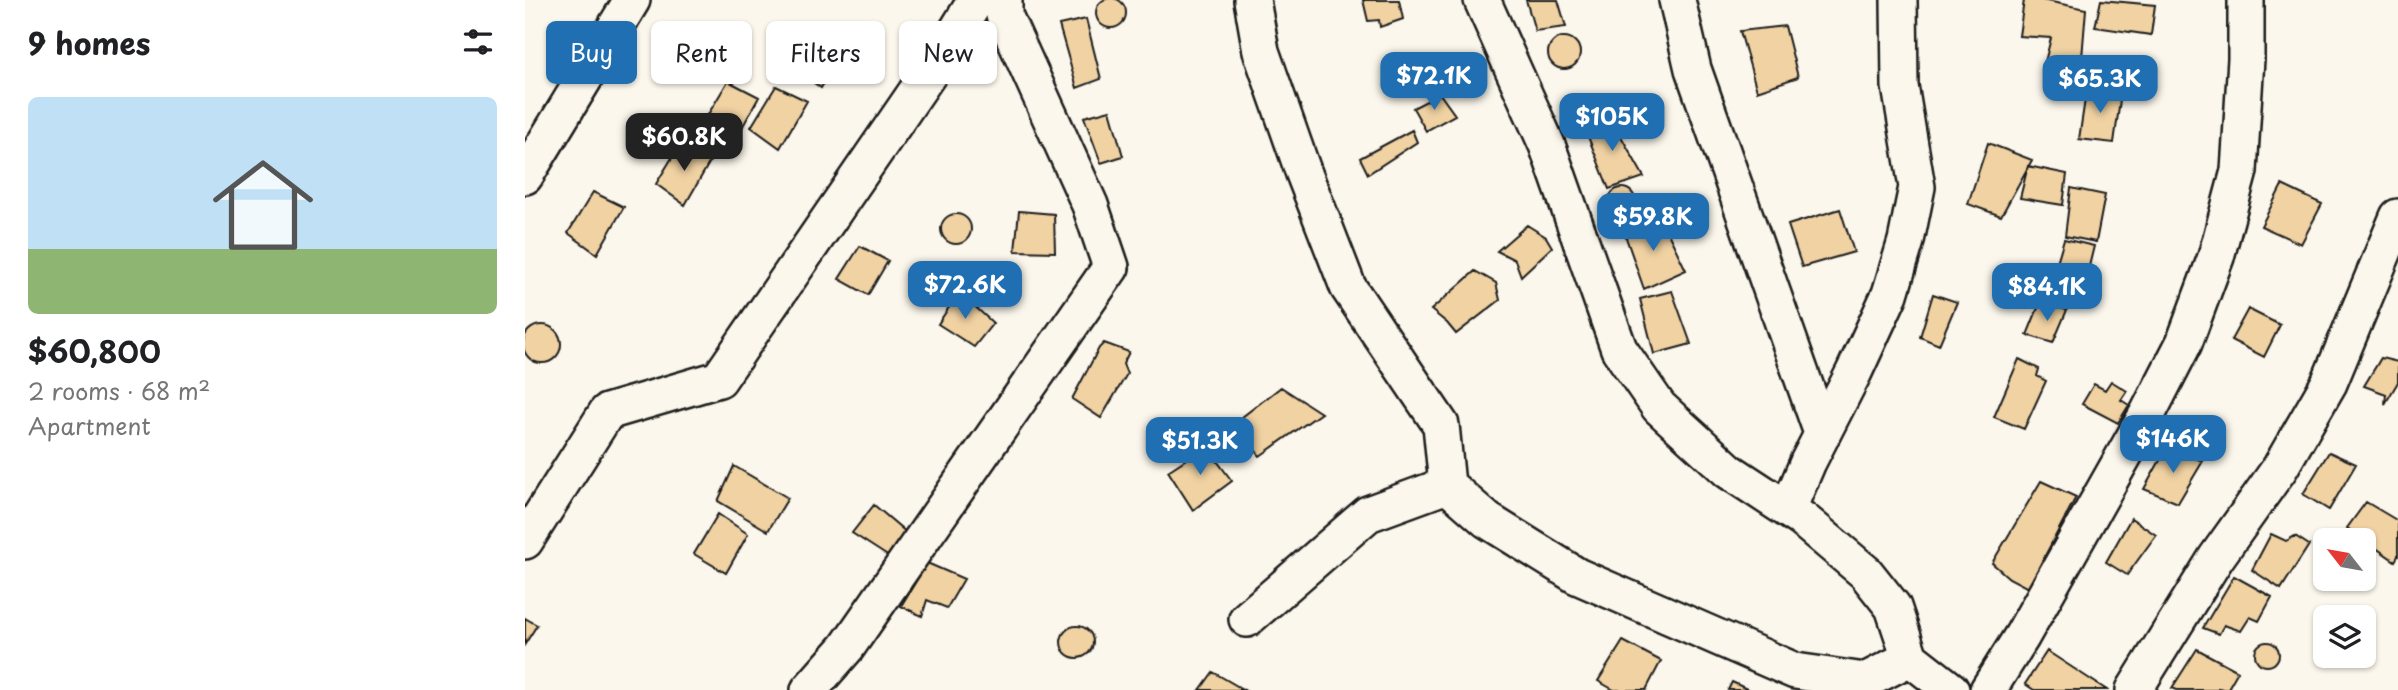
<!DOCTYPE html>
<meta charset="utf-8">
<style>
body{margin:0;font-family:"Playpen Sans",sans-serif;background:#f6f6f6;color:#202124;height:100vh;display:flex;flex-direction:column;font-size:26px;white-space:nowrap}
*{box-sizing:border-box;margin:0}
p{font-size:23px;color:#757577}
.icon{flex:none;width:38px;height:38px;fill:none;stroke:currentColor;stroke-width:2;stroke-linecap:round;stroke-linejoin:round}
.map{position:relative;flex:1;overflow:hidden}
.sheet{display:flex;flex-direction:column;background:#fff;width:525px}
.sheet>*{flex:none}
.guide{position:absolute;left:21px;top:21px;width:665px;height:63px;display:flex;gap:14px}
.needle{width:46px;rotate:301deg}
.controls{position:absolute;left:1788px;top:528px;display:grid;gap:14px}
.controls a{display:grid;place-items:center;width:63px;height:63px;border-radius:10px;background:#fff;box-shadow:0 2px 5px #0004;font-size:35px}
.price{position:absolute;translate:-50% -60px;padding:0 16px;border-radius:14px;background:#1f6fb2;color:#fff;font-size:23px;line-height:46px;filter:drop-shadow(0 2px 4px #0008)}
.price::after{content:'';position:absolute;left:50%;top:42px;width:21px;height:16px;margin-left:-10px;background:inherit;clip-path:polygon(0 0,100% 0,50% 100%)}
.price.on{background:#222;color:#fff}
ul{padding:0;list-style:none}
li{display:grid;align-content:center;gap:14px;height:371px;padding:0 28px}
li span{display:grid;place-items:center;height:217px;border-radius:10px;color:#555}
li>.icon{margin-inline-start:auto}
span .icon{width:126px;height:126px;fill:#fffc;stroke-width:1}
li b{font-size:30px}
h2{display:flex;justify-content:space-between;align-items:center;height:84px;padding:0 28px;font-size:30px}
.pill{padding:0 24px;border-radius:10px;background:#fff;box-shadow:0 2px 5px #0004;font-size:24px;line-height:63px}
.pill.on{background:#1f6fb2;color:#fff}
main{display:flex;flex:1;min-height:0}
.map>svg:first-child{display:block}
</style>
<main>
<section class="sheet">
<h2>9 homes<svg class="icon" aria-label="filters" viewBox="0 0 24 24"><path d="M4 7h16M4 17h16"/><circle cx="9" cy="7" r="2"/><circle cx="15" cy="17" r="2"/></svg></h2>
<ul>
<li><span style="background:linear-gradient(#bfe0f5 70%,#8fb573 0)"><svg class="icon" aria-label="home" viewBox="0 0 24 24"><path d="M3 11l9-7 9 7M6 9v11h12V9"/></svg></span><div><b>$60,800</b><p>2 rooms · 68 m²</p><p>Apartment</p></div></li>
</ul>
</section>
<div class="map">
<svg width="1873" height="690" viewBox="0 0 1873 690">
<rect width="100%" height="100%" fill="#fbf7ec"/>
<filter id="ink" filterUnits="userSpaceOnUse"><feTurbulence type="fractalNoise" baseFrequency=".0143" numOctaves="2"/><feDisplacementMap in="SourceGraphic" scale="14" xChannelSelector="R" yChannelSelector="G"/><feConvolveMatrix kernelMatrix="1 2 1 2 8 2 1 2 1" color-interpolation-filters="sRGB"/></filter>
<g filter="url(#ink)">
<path fill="#f0d2a3" stroke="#1c1c1c" stroke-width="2" d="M571 13a15 15 0 1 1 30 0a15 15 0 1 1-30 0Z
M838,0H874L878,19L855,27L854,20L843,21Z
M1001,0H1033L1041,27L1010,31Z
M1499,0H1517L1561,9L1556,70L1520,62L1526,38L1494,36Z
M1576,0L1630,5L1626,35L1570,27Z
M561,19L576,79L552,88L534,25Z
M292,26L323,41L296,88L267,67Z
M1260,26L1273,77L1232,91L1215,31Z
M1023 53a16 16 0 1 1 32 0a16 16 0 1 1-32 0Z
M203,81L234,97L208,144L178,123Z
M251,86L282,101L255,148L226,127Z
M1562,86L1596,93L1589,143L1554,139Z
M915,94L930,115L901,131L888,108Z
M585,110L598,156L576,163L559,117Z
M1084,115L1119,177L1084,189L1058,124Z
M887,130L892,142L843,174L835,158Z
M156,143L187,158L160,205L131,184Z
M1463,143L1507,160L1476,216L1443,204Z
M1503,166L1542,174L1538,205L1495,198Z
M1757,185L1797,204L1776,244L1736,226Z
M1084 201a13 13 0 1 1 26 0a13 13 0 1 1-26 0Z
M1546,188L1580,195L1571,242L1540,236Z
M68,192L99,207L72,254L43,233Z
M1315,209L1329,252L1277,267L1263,225Z
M494,211L529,214L530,252L490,251Z
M416 229a15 15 0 1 1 30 0a15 15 0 1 1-30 0Z
M1136,219L1161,270L1119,289L1098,229Z
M1002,225L1021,237L1027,247L996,276L990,260L972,251Z
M1539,239L1569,246L1556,299L1524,289Z
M335,246L363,261L343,295L314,279Z
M950,271L971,283L975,300L931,334L922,323L906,310Z
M1147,291L1166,344L1129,354L1115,299Z
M434,292L468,323L449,347L413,324Z
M1408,294L1432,302L1414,345L1395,337Z
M1515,303L1542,310L1528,343L1502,335Z
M1723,309L1755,325L1739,357L1706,340Z
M-2 344a19 19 0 1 1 38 0a19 19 0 1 1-38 0Z
M579,343L604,352L598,364L602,374L576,418L547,399L574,348Z
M1856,358L1873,362V382L1860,404L1861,394L1839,386Z
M1494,359L1514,369L1512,376L1521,381L1499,429L1469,417Z
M1586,381L1602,391L1596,400L1604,405L1593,423L1557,404L1569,384L1580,390Z
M756,387L796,413L735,456L708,424Z
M681,446L707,481L668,510L643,471Z
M1642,448L1678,461L1653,503L1619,489Z
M1804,452L1831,464L1804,510L1778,494Z
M209,466L263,498L243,531L193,501Z
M1516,481L1551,497L1503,588L1484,578L1467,563Z
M1841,502L1873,521V556L1870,561L1822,528Z
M349,505L382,533L364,557L327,533Z
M193,514L223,534L201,573L169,554Z
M1606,518L1631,535L1602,575L1581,562Z
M1746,534L1761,541L1770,536L1784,545L1756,589L1727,570Z
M402,563L439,579L422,608L402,600L397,616L376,606Z
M1709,576L1747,597L1734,621L1725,617L1716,631L1699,625L1694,634L1678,628Z
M0,618L12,625L0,644Z
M536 642a16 16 0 1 1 32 0a16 16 0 1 1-32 0Z
M1098,641L1136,661L1121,690H1089L1073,681Z
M1730 654a12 12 0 1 1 24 0a12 12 0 1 1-24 0Z
M1672,649L1713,671L1702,690L1693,688L1692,690H1652L1647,688Z
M1522,651L1571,683L1582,690H1509L1500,684Z
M688,672L719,690H675Z
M1207,682L1224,690H1203Z"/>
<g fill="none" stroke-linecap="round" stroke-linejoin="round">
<defs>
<path id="street" d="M727,0L736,51L778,171L823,287L916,425L922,485L962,520L1052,576L1270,671L1340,681L1385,658
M957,0L1022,145L1094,349L1134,407L1204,471L1277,519L1341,573L1368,607L1385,658L1426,690
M1152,0L1168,69L1297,433
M0,176L107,0
M1263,509L1283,462L1329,372L1365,294L1381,241L1392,187L1375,86L1374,0
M0,541L82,412L194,379L422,47L451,0
M722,619L843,514L922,485
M284,690L322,647L586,267L565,205L479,15V0
M1463,690L1497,636L1624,411L1659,343L1691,257L1714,171L1721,59V0
M1609,690L1691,558L1755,468L1804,383L1873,217"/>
</defs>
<use href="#street" stroke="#1c1c1c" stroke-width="40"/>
<use href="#street" stroke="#fbf7ec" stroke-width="35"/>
</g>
</g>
</svg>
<div class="controls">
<a><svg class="needle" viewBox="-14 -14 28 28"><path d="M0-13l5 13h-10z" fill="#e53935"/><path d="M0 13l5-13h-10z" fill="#757577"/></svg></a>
<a><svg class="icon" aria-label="layers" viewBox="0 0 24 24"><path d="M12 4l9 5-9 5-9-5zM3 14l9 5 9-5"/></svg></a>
</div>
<b class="price" style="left:909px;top:112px">$72.1K</b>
<b class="price" style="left:1575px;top:115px">$65.3K</b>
<b class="price" style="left:1087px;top:153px">$105K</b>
<b class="price on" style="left:159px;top:173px">$60.8K</b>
<b class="price" style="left:1128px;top:253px">$59.8K</b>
<b class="price" style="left:440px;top:321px">$72.6K</b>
<b class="price" style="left:1522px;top:323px">$84.1K</b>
<b class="price" style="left:1648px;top:475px">$146K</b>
<b class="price" style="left:675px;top:477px">$51.3K</b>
<div class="guide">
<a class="pill on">Buy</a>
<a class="pill">Rent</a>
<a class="pill">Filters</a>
<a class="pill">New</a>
</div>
</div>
</main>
